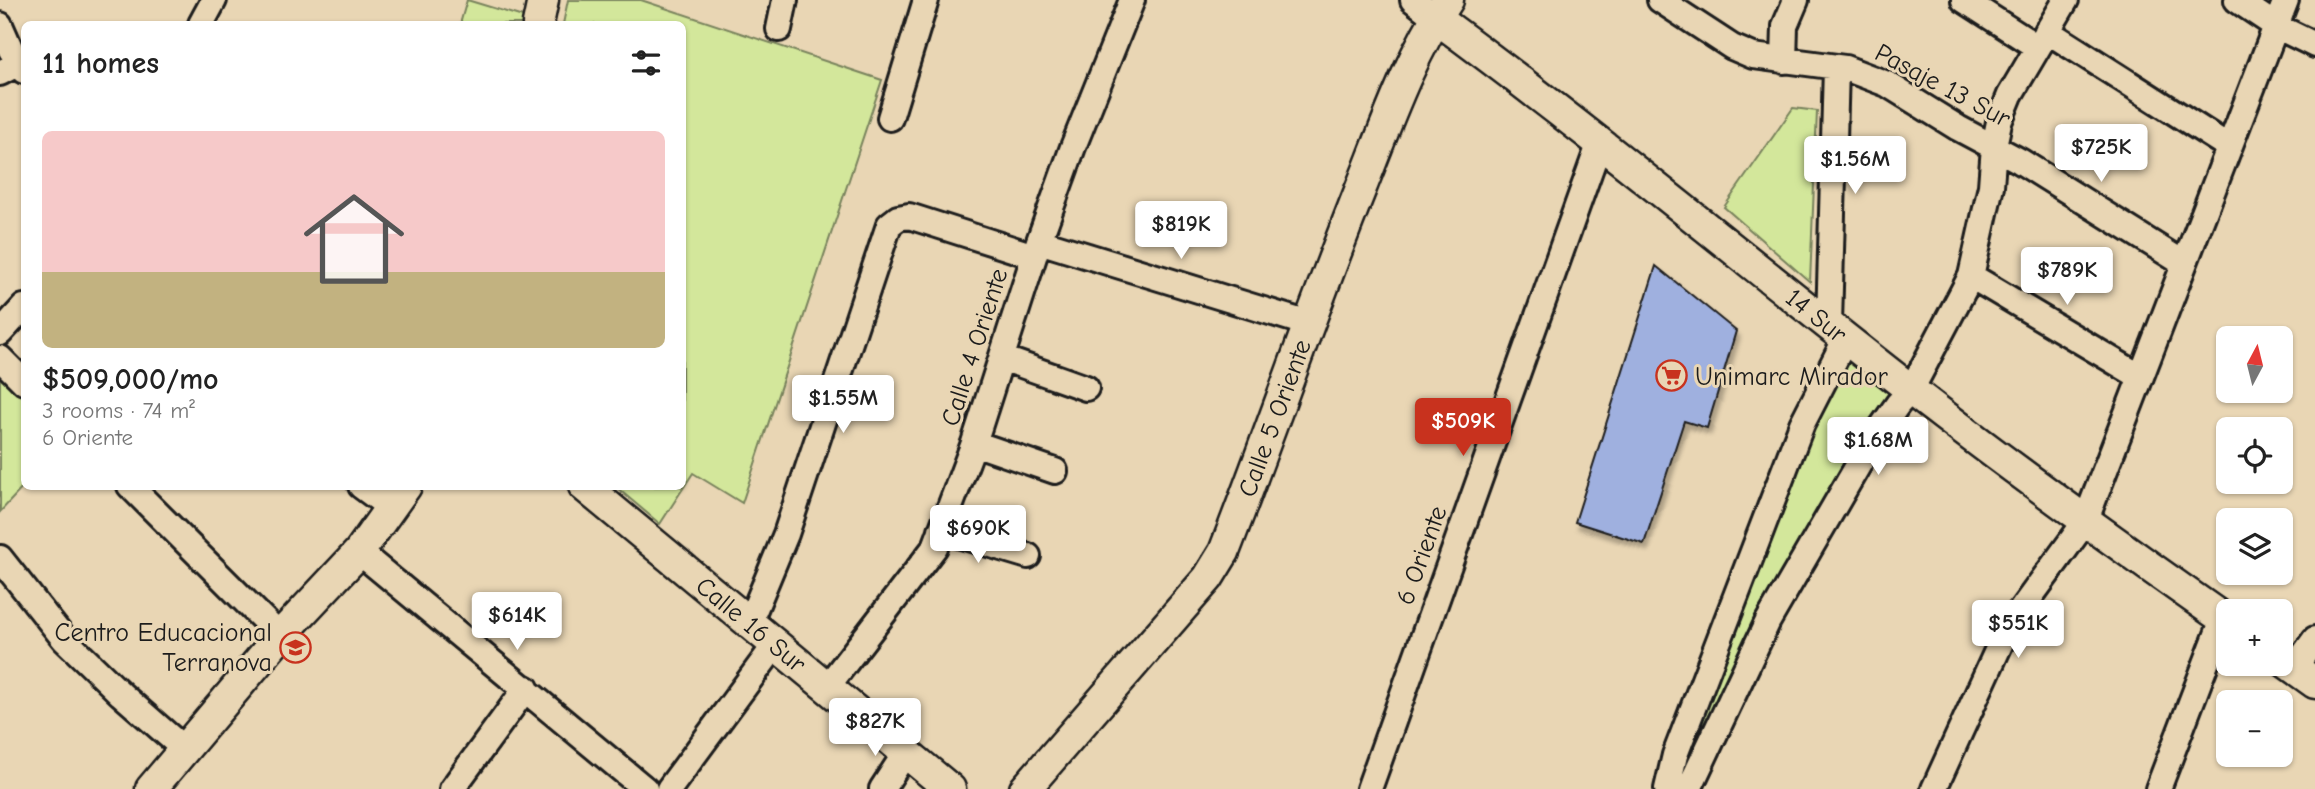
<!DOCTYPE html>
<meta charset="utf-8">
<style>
body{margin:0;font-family:"Comic Neue",sans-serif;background:#f2f2f2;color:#222;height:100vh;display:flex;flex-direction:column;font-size:26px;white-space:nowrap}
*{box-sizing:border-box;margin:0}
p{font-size:23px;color:#767676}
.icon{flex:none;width:38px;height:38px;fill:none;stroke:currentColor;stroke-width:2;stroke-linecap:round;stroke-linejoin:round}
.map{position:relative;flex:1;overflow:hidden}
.details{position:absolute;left:21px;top:21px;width:665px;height:469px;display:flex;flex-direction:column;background:#fff;border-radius:10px;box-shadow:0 2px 5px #0004}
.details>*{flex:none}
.needle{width:46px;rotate:7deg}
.tools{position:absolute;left:2216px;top:326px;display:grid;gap:14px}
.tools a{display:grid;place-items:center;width:77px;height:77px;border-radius:10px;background:#fff;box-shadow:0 2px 5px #0004;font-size:35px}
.price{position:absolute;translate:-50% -60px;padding:0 16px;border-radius:7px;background:#fff;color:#222;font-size:23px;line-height:46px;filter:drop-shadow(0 2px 4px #0008)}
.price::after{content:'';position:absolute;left:50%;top:42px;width:21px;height:16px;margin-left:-10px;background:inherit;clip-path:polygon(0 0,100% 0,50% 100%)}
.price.on{background:#c8321e;color:#fff}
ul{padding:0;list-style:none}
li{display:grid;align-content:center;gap:14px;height:371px;padding:0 21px}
li span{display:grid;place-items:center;height:217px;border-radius:10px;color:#555}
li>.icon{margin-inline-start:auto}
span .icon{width:126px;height:126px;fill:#fffc;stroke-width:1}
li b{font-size:30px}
h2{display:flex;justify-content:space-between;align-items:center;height:84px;padding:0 21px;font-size:30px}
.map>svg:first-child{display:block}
</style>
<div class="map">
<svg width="2315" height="789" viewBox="0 0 2315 789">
<defs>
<filter id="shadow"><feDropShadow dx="3.5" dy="6" stdDeviation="2" flood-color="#0004"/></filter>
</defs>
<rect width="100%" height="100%" fill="#e9d6b4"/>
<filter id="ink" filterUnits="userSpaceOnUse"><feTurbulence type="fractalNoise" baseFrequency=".0143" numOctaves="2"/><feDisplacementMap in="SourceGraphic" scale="14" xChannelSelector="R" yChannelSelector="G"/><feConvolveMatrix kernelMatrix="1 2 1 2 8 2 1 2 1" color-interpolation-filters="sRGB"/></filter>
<g filter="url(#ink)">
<path fill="#d3e79b" stroke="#78825c" stroke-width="2" d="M467,0L526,18L524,24H460Z
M568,0H641L882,80L742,503L693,473L660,524L616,487L682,486V24H563Z
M1793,108L1817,111L1810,282L1724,207Z
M1854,351L1901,389L1685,789H1672L1806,426Z
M0,368L24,393V486L0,512Z"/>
<path fill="#9fb0df" stroke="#1c1c1c" stroke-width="2" filter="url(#shadow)" d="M1656,266L1736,331L1707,428L1684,421L1644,544L1575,522Z"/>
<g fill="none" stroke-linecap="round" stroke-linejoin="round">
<defs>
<path id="minor" d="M1413,0L1436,18
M1660,0L1732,47L1753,56L1845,68L1887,84L1958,128L2020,161L2183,263
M1964,0L2037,47
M2237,0L2276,26L2315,45
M201,24L214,0
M0,25L11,50L24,71
M779,29L785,0
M2047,31L2229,147
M1784,61L1785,26L1796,0
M0,73L19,63
M890,118L926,0
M1039,241L1309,324
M1971,276L2139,376
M1829,324L1836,67
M0,333L24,307
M0,358L24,382
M1002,358L1086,388
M974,443L1055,471
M130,486L280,636
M361,486L391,508
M941,530L1028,556
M359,552L645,789
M0,558L64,639L121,694L185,750
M750,621L786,534L889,225L898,218L909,216L1034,256
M2294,668L2315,639
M827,687L935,547L974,443L1039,241L1073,147L1132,0
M452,789L526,688
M669,789L776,644
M882,789L906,752
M1369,789L1600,142
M1667,789L1675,755L1802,424L1846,338
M1689,789L1768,621L1874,438L1898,404L1911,390L1971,276L1991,186L1994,146L1999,122L2010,95L2066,0
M1934,789L2007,629L2085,522L2286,0
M2158,789L2223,619"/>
<g id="major">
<path id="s1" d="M1436,18C1598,137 1753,267 1911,390C2015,471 2121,547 2228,622"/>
<path d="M538,24L543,0"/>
<path id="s2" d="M584,486L950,789"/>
<path d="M2280,658L2315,683"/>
<path d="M151,789L280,636L359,552L406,486"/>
<path id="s3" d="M1025,789L1208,578L1224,552C1271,431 1313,308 1361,188C1386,125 1410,56 1448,0"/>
</g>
</defs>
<use href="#minor" stroke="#1c1c1c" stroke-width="30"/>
<use href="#major" stroke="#1c1c1c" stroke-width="35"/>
<use href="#minor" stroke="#e9d6b4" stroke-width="24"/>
<use href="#major" stroke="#e9d6b4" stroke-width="30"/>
</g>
</g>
<defs>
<symbol id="supermarket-ring" viewBox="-11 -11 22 22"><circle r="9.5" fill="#e9d6b4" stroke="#c8321e" stroke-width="1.5"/><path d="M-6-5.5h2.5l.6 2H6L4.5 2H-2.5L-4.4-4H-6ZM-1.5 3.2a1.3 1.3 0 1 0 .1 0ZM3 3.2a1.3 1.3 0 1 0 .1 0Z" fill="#c8321e"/></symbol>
<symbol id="school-ring" viewBox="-11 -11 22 22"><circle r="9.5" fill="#e9d6b4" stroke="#c8321e" stroke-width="1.5"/><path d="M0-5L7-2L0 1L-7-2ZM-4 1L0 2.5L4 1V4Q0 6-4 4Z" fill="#c8321e"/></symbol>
</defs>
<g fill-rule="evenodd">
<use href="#supermarket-ring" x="1654" y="358" width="35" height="35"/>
<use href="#school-ring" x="278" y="630" width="35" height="35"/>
</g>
<g text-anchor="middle" stroke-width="6" stroke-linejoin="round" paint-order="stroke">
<g font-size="26" fill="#1c1c1c" stroke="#e9d6b4">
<text transform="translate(1943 85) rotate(28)" y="9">Pasaje 13 Sur</text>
<text dy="9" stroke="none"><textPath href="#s1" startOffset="483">14 Sur</textPath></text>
<text transform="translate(974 347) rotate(-72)" y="9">Calle 4 Oriente</text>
<text dy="9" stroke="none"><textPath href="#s3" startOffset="453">Calle 5 Oriente</textPath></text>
<text transform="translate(1421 555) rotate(-70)" y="9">6 Oriente</text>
<text dy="9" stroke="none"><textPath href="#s2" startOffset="217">Calle 16 Sur</textPath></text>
</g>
<g font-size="26" fill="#1c1c1c" stroke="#e9d6b4" text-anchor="start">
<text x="1695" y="385">Unimarc Mirador</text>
<text x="272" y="641" text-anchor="end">Centro Educacional<tspan x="272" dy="30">Terranova</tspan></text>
</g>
</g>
</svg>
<div class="tools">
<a><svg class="needle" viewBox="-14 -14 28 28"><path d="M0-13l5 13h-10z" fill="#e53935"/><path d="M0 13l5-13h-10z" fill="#767676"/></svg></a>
<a><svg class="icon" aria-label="locate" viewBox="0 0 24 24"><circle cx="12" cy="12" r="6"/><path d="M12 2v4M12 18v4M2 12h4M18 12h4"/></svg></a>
<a><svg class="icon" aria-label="layers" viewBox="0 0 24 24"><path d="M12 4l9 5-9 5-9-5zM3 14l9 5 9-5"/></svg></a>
<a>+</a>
<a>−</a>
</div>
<b class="price" style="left:2101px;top:184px">$725K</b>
<b class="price" style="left:1855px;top:196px">$1.56M</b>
<b class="price" style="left:1181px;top:261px">$819K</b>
<b class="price" style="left:2067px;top:307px">$789K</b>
<b class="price" style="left:843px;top:435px">$1.55M</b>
<b class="price on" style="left:1463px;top:458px">$509K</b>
<b class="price" style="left:1878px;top:477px">$1.68M</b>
<b class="price" style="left:978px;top:565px">$690K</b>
<b class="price" style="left:517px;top:652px">$614K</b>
<b class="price" style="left:2018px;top:660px">$551K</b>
<b class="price" style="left:875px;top:758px">$827K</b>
<section class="details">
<h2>11 homes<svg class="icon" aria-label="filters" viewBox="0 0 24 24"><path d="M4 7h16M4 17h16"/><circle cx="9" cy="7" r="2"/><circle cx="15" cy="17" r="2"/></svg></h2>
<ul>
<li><span style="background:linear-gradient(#f6c9c9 65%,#c2b280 0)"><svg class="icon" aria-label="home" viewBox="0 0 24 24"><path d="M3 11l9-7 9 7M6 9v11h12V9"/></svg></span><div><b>$509,000/mo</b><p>3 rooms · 74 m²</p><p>6 Oriente</p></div></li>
</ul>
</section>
</div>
